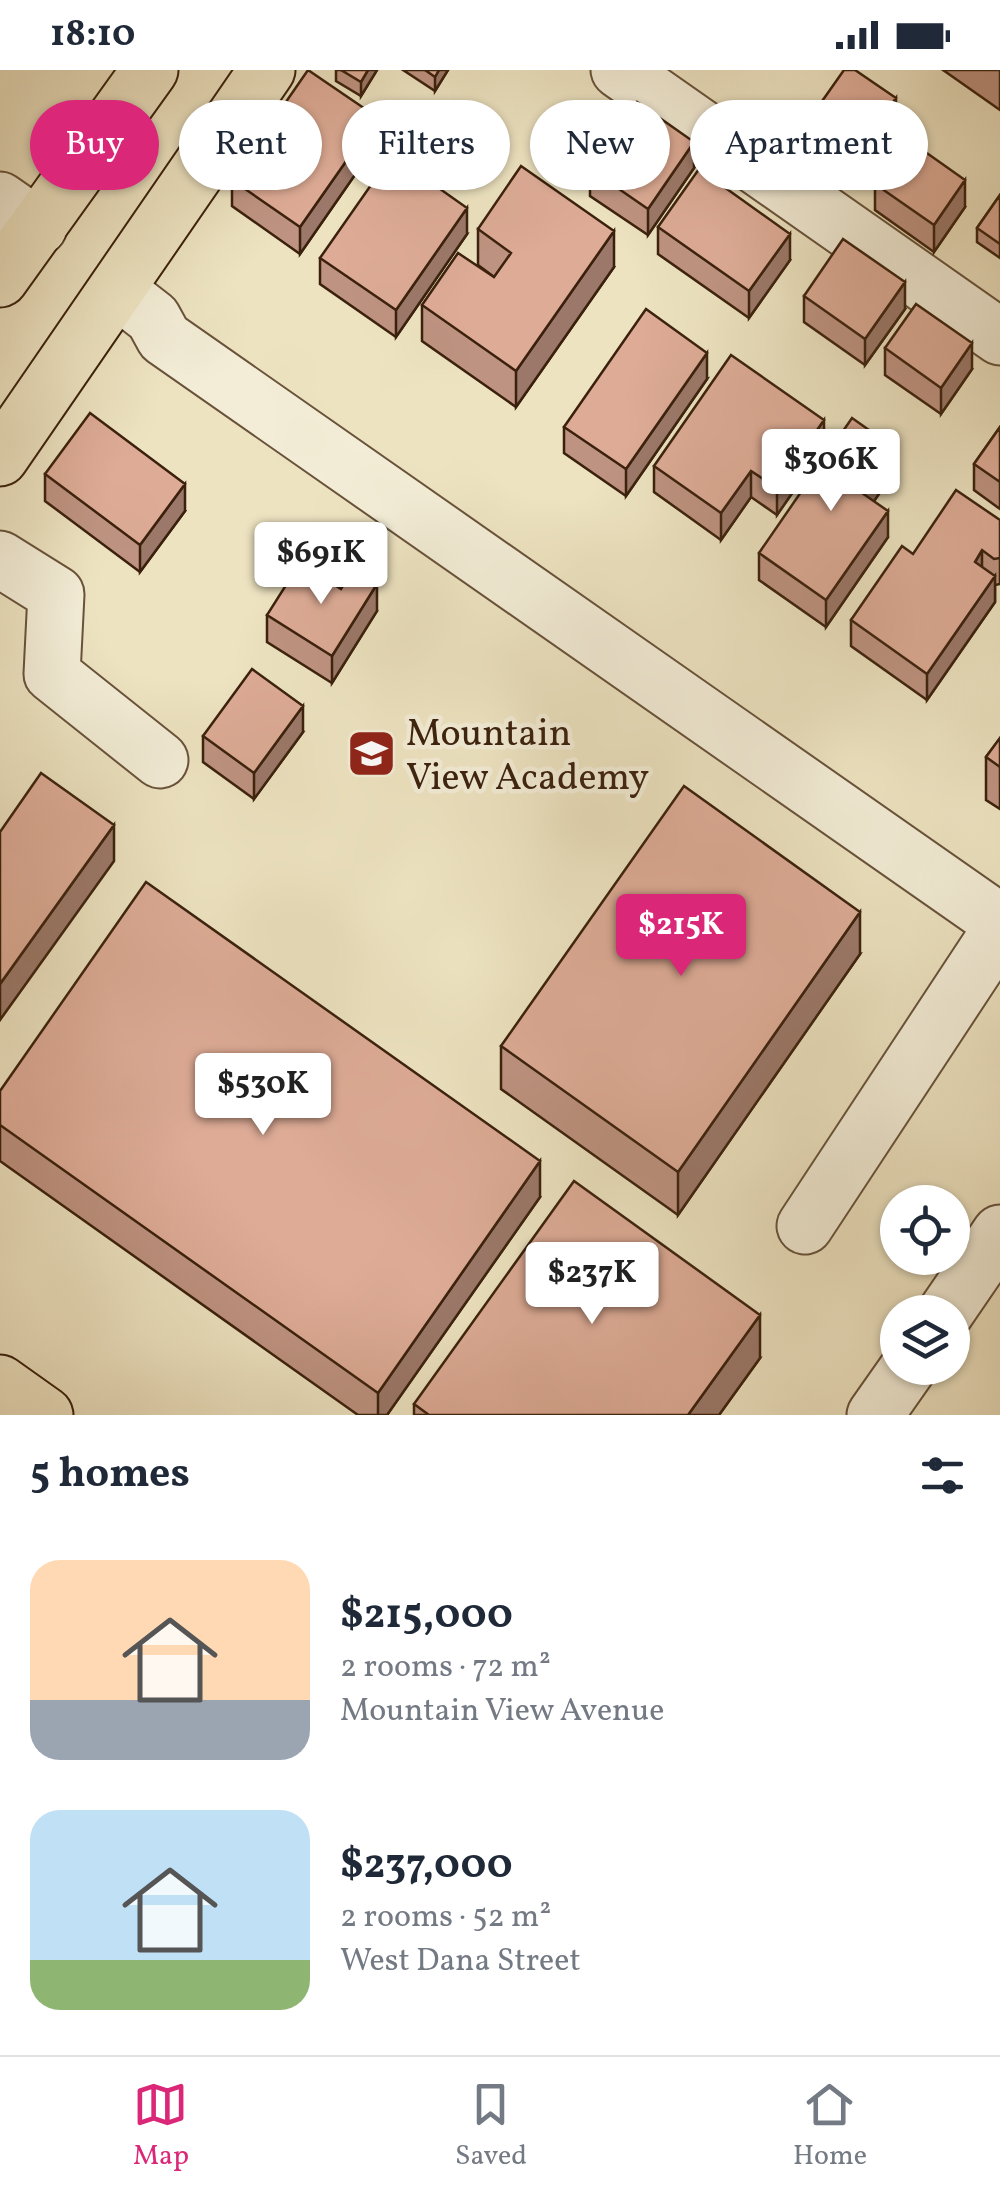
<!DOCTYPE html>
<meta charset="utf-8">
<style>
body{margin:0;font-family:Vollkorn,serif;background:#f2f2f3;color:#1f2937;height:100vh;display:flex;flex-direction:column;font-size:38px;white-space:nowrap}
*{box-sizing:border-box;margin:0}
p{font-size:32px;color:#747a83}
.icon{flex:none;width:55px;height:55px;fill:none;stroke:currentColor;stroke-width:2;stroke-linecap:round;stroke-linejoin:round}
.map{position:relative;height:1345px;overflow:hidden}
.sheet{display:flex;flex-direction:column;background:#fff;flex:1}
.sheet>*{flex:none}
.top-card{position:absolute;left:30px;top:30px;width:940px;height:90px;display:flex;gap:20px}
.buttons{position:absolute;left:880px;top:1115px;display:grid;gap:20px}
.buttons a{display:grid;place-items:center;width:90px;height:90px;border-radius:50%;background:#fff;box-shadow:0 2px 8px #0004;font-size:50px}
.price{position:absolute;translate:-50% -85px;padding:0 22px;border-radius:10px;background:#fff;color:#222;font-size:32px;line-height:65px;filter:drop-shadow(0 2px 5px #0008)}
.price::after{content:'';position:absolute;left:50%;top:60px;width:30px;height:22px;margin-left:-15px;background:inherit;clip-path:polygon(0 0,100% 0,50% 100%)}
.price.on{background:#db2777;color:#fff}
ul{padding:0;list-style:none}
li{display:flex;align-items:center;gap:30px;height:250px;padding:0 30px}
li span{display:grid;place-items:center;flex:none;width:280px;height:200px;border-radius:30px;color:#555}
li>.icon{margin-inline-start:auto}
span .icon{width:120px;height:120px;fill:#fffc;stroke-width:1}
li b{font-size:42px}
h2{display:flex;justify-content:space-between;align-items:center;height:120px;padding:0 30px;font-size:42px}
.chip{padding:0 35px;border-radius:45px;background:#fff;box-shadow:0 2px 8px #0004;font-size:35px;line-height:90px}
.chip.on{background:#db2777;color:#fff}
.status{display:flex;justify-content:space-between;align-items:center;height:70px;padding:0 50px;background:#fff;direction:ltr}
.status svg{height:28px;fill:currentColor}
.dock{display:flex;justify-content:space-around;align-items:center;height:140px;border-top:2px solid #e0e1e3;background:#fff;font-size:28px;color:#747a83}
.dock a{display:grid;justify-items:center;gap:5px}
.dock .on{color:#db2777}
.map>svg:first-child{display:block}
</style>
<div class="status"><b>18:10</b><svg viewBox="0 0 49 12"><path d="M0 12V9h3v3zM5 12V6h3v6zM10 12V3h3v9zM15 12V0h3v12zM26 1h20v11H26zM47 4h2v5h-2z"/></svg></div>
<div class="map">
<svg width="1000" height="1345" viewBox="0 0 1000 1345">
<rect width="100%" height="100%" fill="#ede3c1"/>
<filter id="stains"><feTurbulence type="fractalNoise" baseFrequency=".002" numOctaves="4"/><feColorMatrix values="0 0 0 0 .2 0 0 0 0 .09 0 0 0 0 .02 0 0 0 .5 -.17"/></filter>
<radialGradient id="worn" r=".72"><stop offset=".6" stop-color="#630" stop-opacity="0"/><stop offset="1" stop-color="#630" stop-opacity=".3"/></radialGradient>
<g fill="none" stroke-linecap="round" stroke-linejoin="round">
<defs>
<path id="minor" d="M619,0L1000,267
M0,130L39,157
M117,220L153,248L164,268L1000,852
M0,489L56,524L52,604L160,690
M805,1156L1000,860
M946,1242L1000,1163
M875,1345L908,1298"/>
<path id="major" d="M0,209L150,0
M0,388L267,0
M0,1313L45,1345"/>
</defs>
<use href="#minor" stroke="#68523a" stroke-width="59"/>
<use href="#major" stroke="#3b210d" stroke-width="59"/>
<use href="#minor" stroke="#f3edd7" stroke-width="55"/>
<use href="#major" stroke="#ede3c1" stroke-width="55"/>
</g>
<path fill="#be9381" stroke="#3b210d" stroke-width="2.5" d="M336,0H377L361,26L336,11Z
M403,0H448L435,21Z
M943,0H1000V40Z
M896,42L861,92L813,58V44Z
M440,65L420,97L398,84V70Z
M377,73L300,184L232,136V110Z
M694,98L648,165L590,126V99Z
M875,114L965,137L934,182L875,140Z
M1000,125V188L977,172V158Z
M658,157L790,190L749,248L658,184Z
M478,159L614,197L516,337L422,271V235L494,207L478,195Z
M467,164L396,267L320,214V188Z
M804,226L905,239L865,295L804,252Z
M885,278L972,299L941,344L885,305Z
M707,309L626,426L564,383V357Z
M1000,357V439L974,420V394Z
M824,377L777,445L751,427L721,470L654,422V396Z
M893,403L874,431L888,467L826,557L759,510V483Z
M45,404L185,441L140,502L45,431Z
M1000,450V514L995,515V532L927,630L851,576V550L913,484Z
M341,519L377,541L332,613L267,572V545Z
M303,662L254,729L203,692V666Z
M1000,668V739L986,730V687Z
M860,884L678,1145L501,1019V976Z
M0,1021L540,1127L387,1345H358L0,1091Z
M760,1288L719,1345H414V1334Z"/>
<path fill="#9b7869" stroke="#3b210d" stroke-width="2.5" d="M368,0H377L361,26V12Z
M439,0H448L435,21V7Z
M896,28V42L861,92V78Z
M377,47V73L300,184V157Z
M440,51V65L420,97V83Z
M694,72V98L648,165V139Z
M965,110V137L934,182V155Z
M467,138V164L396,267V240Z
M614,161V197L516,337V301Z
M790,164V190L749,248V221Z
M905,212V239L865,295V269Z
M972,273V299L941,344V318Z
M707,283V309L626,426V399Z
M824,350V377L777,445V418Z
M893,377V403L862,449V423Z
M751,401V427L721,470V443Z
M185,414V441L140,502V475Z
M888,441V467L826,557V530Z
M982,480V507L975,492Z
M995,506V532L927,630V604Z
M377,514V541L332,613V586Z
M303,636V662L254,729V703Z
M114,755V791L0,950V914Z
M860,842V884L678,1145V1102Z
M540,1091V1127L387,1345H378V1323Z
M760,1245V1288L719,1345H688Z"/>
<path fill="#ddab96" stroke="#3b210d" stroke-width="2.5" d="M308,0L377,47L300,157L232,110Z
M341,0H368L361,12Z
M425,0H439L435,7Z
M844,0H855L896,28L861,78L813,44Z
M637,32L694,72L648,139L590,99Z
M419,38L440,51L420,83L398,70Z
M907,69L965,110L934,155L875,114Z
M392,85L467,138L396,240L320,188Z
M521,96L614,161L516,301L422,235L458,183L494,207L511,183L478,159Z
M699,99L790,164L749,221L658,157Z
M1000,125V174L977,158Z
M843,169L905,212L865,269L804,226Z
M916,234L972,273L941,318L885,278Z
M646,239L707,283L626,399L564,357Z
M731,285L824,350L777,418L751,401L721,443L654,396Z
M90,343L185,414L140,475L45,404Z
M852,348L893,377L862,423L888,441L826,530L759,483Z
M1000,357V412L974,394Z
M956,420L1000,450V488L994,489L982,480L975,492L995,506L927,604L851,550L902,476L913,484Z
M300,493L341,519L353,499L377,514L332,586L267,545Z
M252,599L303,636L254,703L203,666Z
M1000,668V697L986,687Z
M41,703L114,755L0,914V762Z
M684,716L860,842L678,1102L501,976Z
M146,812L540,1091L378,1323L0,1055V1021Z
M574,1111L760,1245L688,1345H429L414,1334Z"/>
<defs>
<symbol id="school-square" viewBox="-11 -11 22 22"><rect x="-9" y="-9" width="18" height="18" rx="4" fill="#8f2418" stroke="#f3edd7"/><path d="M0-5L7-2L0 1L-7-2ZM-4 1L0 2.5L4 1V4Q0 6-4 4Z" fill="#fff"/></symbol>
</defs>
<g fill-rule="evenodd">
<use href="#school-square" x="344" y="656" width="55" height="55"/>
</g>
<g text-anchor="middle" stroke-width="9" stroke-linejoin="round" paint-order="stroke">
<g font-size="38" fill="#3b210d" stroke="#f3edd7" text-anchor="start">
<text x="406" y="675">Mountain<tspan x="406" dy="44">View Academy</tspan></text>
</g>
</g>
<rect width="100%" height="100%" filter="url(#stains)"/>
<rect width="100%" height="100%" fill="url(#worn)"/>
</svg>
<div class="buttons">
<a><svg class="icon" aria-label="locate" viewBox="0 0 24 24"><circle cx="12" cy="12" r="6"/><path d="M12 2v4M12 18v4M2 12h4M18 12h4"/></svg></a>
<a><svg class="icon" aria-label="layers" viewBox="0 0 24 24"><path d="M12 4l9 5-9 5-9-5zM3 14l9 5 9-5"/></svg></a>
</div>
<b class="price" style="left:831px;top:444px">$306K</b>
<b class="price" style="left:321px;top:537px">$691K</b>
<b class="price on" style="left:681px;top:909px">$215K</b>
<b class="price" style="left:263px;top:1068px">$530K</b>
<b class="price" style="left:592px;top:1257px">$237K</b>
<div class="top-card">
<a class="chip on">Buy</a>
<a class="chip">Rent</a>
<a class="chip">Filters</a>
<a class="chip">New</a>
<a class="chip">Apartment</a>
</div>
</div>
<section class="sheet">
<h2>5 homes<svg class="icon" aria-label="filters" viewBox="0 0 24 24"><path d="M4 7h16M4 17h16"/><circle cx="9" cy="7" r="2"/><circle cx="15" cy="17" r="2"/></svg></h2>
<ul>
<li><span style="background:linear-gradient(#ffd9b3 70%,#9aa5b1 0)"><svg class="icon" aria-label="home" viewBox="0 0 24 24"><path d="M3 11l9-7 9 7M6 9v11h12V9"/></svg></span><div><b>$215,000</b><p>2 rooms · 72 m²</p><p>Mountain View Avenue</p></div></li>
<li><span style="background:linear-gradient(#bfe0f5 75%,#8fb573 0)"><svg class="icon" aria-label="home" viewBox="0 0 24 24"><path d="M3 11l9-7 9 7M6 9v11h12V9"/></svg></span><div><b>$237,000</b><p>2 rooms · 52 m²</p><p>West Dana Street</p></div></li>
</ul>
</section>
<nav class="dock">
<a class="on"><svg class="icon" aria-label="map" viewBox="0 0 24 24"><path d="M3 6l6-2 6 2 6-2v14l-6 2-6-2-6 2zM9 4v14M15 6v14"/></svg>Map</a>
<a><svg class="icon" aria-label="saved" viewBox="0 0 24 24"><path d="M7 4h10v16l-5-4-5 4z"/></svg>Saved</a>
<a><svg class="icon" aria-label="home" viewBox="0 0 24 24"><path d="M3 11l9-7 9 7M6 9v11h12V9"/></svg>Home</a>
</nav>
